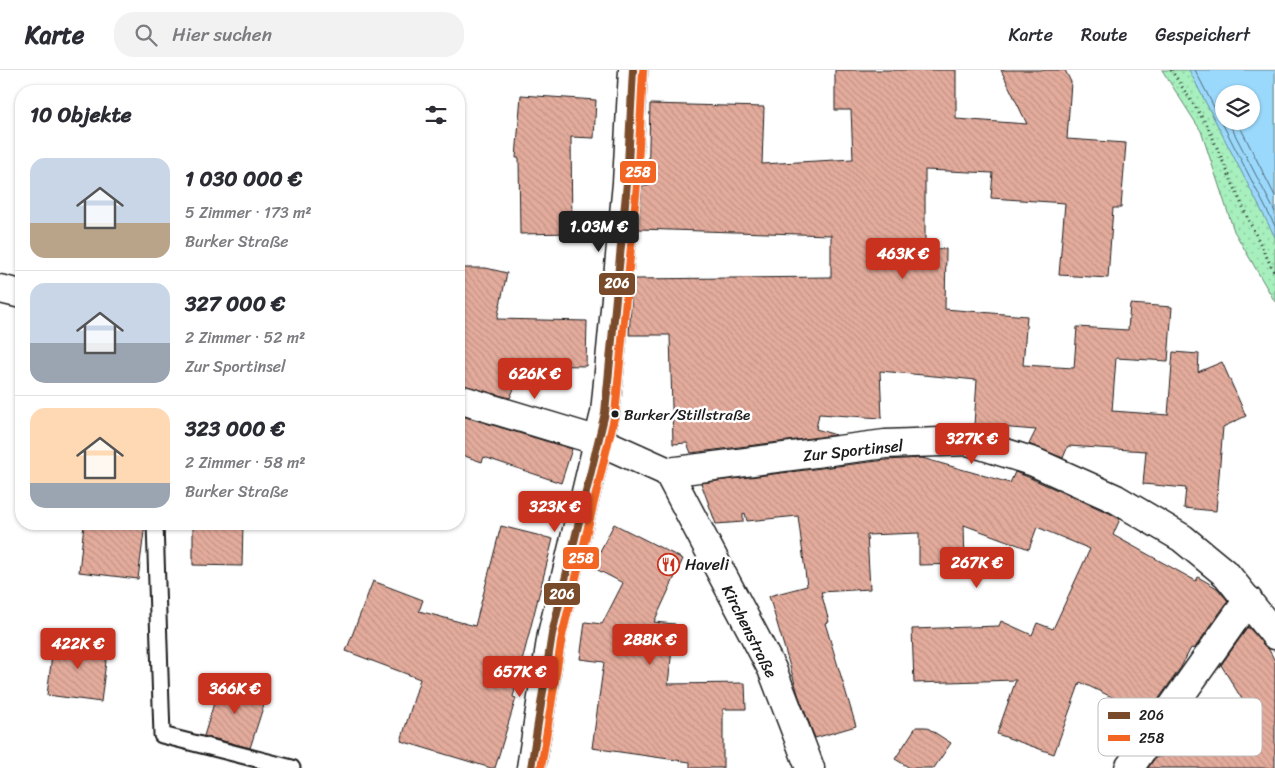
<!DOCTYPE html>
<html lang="de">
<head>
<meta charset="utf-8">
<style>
	:root { --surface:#fff; --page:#f2f2f3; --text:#2b2b33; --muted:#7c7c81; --line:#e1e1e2; --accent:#c8321e }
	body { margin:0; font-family:Sriracha,sans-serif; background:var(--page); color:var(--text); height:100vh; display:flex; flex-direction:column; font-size:19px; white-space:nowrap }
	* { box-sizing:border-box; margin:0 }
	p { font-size:16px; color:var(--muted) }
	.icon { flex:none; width:28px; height:28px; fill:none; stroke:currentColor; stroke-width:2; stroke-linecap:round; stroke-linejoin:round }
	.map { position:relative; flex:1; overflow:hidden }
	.drawer { position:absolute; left:15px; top:15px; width:450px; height:445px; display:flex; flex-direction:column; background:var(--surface); border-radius:20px; box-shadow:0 1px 4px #0004 }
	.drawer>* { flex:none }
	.fabs { position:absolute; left:1215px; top:15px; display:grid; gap:10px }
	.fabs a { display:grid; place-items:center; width:45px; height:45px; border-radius:50%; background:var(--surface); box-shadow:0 1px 4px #0004; font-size:25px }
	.price { position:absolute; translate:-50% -42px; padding:0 11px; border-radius:5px; background:var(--accent); color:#fff; font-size:16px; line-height:32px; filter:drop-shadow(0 1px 2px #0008) }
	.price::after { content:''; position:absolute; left:50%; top:30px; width:15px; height:11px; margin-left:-8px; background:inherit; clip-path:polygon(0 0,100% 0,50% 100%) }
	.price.on { background:#222; color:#fff }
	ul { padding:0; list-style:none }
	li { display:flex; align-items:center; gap:15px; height:125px; padding:0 15px }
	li+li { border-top:1px solid var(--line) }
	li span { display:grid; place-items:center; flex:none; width:140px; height:100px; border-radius:15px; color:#555 }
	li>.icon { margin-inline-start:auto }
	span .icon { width:60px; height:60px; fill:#fffc; stroke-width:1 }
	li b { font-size:21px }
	h2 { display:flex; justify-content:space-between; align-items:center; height:60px; padding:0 15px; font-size:21px }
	header { display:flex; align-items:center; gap:30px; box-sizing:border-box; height:70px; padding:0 25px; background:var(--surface); border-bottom:1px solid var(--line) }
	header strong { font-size:24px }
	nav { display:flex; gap:28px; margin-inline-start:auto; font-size:18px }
	.search { width:350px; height:45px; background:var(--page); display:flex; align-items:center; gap:12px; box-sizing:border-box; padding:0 18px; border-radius:20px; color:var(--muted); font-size:19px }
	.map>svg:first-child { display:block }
	.park { fill:url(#park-dots); stroke:#62866d; fill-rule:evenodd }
	.water { fill:#9bd9fc; stroke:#688da2; fill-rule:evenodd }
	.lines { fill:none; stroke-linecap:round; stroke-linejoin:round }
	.shore { stroke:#4f6876; stroke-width:1 }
	.building { fill:url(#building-back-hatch); stroke:#1c1c1c }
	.lane-casing { stroke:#1c1c1c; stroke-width:19 }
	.street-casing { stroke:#1c1c1c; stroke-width:31 }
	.secondary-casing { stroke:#1c1c1c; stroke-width:31 }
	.path { stroke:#1c1c1c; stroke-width:3; stroke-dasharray:1 4; stroke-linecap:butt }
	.lane { stroke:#fff; stroke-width:15 }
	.street { stroke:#fff; stroke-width:28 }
	.secondary { stroke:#fff; stroke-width:28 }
	.bus-1-casing { stroke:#fff; stroke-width:11 }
	.bus-2-casing { stroke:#fff; stroke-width:11 }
	.bus-1 { stroke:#7a4b2a; stroke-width:8 }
	.bus-2 { stroke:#f26522; stroke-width:8 }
	.bus-dot { fill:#1c1c1c; stroke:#fff; stroke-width:2 }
	.labels { text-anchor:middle; stroke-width:5; stroke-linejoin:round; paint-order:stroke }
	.bus-label { font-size:15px; fill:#1c1c1c; stroke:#fff; text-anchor:start }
	.street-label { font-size:16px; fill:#1c1c1c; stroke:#fff }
	.poi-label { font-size:16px; fill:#1c1c1c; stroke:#fff; text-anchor:start }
	.key { fill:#fff; stroke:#bbb; stroke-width:1 }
	.key-label { font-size:14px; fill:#1c1c1c }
	.line-badge { stroke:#fff; stroke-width:2 }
	.badge-label { font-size:14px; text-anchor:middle; font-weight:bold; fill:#fff }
</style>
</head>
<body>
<header>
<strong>Karte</strong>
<div class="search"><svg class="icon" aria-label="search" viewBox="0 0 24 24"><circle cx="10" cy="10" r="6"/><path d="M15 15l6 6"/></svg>Hier suchen</div>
<nav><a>Karte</a><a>Route</a><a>Gespeichert</a></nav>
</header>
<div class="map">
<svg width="1275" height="698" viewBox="0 0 1275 698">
	<defs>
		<pattern id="park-dots" width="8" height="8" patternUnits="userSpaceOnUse" patternTransform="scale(1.25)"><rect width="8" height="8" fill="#a7f0be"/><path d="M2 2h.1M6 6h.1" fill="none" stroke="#8fcda3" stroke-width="1.8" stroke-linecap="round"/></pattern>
		<pattern id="building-back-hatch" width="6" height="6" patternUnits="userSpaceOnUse" patternTransform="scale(1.25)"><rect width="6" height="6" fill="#e3ab9c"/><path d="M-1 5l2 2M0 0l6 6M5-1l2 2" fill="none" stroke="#c29386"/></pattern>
	</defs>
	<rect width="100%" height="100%" fill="#fff"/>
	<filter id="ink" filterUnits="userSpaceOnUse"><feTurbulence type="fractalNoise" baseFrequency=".02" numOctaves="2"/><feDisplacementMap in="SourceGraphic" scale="10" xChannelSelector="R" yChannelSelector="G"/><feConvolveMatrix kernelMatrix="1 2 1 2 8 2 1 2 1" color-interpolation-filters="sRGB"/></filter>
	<g filter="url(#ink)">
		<path class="park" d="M 1162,0 L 1275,0 L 1275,232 L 1234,161 L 1201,61 ZM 1224,24 L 1251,24 L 1251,51 L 1224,51 Z"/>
		<path class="water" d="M 1189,0 L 1275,0 L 1275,167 ZM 1224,24 L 1251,24 L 1251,51 L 1224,51 Z"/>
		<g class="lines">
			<g class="shore">
				<polyline points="1195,0 1275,156"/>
				<polyline points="1228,51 1275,142"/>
				<polyline points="1237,51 1275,126"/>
			</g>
		</g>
		<g class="building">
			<polygon points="835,0 956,0 956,49 1027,54 1001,0 1065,0 1071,12 1067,69 1126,73 1121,138 1113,138 1108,208 1059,205 1065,133 991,128 993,103 925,100 925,178 946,179 945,239 1027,246 1023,295 1074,298 1077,257 1128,260 1130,234 1172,237 1168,291 1116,288 1112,341 1168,345 1173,282 1199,284 1198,302 1222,292 1246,346 1223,357 1216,441 1184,438 1186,418 1143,414 1146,381 1068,376 1063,388 1029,374 1036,360 974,355 977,310 880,301 882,348 819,344 816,359 836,365 691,383 687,373 673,374 670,265 629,265 633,209 831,207 831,165 638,159 642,116 648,116 650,34 764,37 762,94 853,89 851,40 835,40"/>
			<polygon points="521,25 596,30 594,68 571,67 572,163 520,164 519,88 516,88"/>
			<polygon points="459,198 486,198 507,203 497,249 587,251 586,296 524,295 510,328 459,314"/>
			<polygon points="459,345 572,379 561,413 484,387 482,392 459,384"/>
			<polygon points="922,388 1010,413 1015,402 1028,407 1109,443 1120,449 1113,465 1196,511 1198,507 1217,518 1228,531 1194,579 1191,578 1181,597 1148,644 1080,612 1054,684 997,664 1016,610 914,613 912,559 999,556 1001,551 1032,565 1037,553 1053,559 1090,479 1037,457 1029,479 964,455 965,494 919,495 919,463 867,465 870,519 821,522 829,552 825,553 856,656 815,668 799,627 769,526 807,516 798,446 747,451 745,443 743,444 743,452 716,454 701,413 886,390"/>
			<polygon points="84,454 145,454 138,509 79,502"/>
			<polygon points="193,454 243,454 242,496 193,495"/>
			<polygon points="614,454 683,489 654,552 675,554 668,614 745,613 746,639 723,639 723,698 690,698 690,692 592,678 604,592 580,589 585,552 602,554 623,513 592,497"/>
			<polygon points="501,456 553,469 513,627 516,628 495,698 491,698 401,671 420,609 346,581 373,511 423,530 419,541 475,556"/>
			<polygon points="1248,557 1268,578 1275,591 1275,698 1148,698 1155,688 1259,657 1221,595"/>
			<polygon points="54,569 108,575 101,632 47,625"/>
			<polygon points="221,610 267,625 250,678 204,666"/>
			<polygon points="916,657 926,657 951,673 934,698 910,698 895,689"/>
		</g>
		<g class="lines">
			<defs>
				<polyline id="lane" points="155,454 162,665 292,698"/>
				<g id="street">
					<polyline points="0,219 21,224"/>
					<polyline points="459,329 599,371 668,402 885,374 968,371 1034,392 1116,429 1182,468 1227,505 1275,565"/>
					<polyline points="668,402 772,599 810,698"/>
					<polyline points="1129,698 1248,530"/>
				</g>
				<polyline id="secondary" points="531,698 552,564 605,343 627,113 633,0"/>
			</defs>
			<use href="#lane" class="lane-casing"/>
			<use href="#street" class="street-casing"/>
			<use href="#secondary" class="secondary-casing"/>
			<polyline class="path" points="1171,0 1207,55 1249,151 1275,204"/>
			<use href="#lane" class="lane"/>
			<use href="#street" class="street"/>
			<use href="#secondary" class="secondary"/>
			<defs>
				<polyline id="bus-1" points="531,698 552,564 605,343 627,113 633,0"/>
				<polyline id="bus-2" points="541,698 562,566 615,344 637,114 643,1"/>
			</defs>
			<use href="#bus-1" class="bus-1-casing"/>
			<use href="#bus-2" class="bus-2-casing"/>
			<use href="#bus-1" class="bus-1"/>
			<use href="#bus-2" class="bus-2"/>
		</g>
	</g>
	<defs>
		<symbol id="restaurant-ring" viewBox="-11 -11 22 22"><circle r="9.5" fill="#fff" stroke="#c8321e" stroke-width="1.5"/><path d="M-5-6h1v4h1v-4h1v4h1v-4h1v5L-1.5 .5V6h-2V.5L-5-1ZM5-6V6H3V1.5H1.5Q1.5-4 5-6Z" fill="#c8321e"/></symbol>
	</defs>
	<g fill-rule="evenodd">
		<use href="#restaurant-ring" x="656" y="482" width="25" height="25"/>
	</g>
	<circle class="bus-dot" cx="615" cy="344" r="4.5"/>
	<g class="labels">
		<g class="bus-label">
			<text x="624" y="350">Burker/Stillstraße</text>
		</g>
		<g class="street-label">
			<text transform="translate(853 380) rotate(-6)" y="6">Zur Sportinsel</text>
			<text transform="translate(750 561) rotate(63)" y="6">Kirchenstraße</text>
		</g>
		<g class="poi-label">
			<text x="685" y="500">Haveli</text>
		</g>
	</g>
	<rect x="1098" y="628" width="164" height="58" rx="8" class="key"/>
	<rect x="1108" y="642" width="22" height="7" fill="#7a4b2a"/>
	<rect x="1108" y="665" width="22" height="6" fill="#f26522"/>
	<g class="key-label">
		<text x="1139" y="650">206</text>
		<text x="1139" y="673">258</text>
	</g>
	<g class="line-badge">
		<rect x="619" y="90" width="38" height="24" rx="5" fill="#f26522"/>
		<rect x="598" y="202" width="38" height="24" rx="5" fill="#7a4b2a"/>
		<rect x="562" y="476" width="38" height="24" rx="5" fill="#f26522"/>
		<rect x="543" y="512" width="38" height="24" rx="5" fill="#7a4b2a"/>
	</g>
	<g class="badge-label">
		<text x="638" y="107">258</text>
		<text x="617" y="218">206</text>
		<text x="581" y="493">258</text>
		<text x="562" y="529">206</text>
	</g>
</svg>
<div class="fabs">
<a><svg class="icon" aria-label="layers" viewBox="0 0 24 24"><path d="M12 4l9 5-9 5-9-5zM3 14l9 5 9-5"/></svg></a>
</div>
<b class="price on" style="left:599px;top:183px">1.03M €</b>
<b class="price" style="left:903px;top:210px">463K €</b>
<b class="price" style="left:535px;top:330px">626K €</b>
<b class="price" style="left:972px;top:395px">327K €</b>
<b class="price" style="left:555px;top:463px">323K €</b>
<b class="price" style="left:977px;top:519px">267K €</b>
<b class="price" style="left:650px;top:596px">288K €</b>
<b class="price" style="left:78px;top:600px">422K €</b>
<b class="price" style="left:520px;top:628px">657K €</b>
<b class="price" style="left:235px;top:645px">366K €</b>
<section class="drawer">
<h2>10 Objekte<svg class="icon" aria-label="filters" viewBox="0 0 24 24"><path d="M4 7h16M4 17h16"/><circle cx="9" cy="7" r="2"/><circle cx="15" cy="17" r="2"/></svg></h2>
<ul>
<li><span style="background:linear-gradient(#c9d6e8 65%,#b9a48a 0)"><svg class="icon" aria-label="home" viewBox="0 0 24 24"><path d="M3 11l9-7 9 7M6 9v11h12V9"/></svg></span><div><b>1 030 000 €</b><p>5 Zimmer · 173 m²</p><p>Burker Straße</p></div></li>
<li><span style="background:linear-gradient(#c9d6e8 60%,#9aa5b1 0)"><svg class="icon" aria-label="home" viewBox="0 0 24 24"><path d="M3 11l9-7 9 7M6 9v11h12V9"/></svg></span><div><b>327 000 €</b><p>2 Zimmer · 52 m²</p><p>Zur Sportinsel</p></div></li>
<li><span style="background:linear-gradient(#ffd9b3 75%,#9aa5b1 0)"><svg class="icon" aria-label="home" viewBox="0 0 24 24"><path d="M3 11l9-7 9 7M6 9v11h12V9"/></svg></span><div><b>323 000 €</b><p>2 Zimmer · 58 m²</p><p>Burker Straße</p></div></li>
</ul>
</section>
</div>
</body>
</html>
